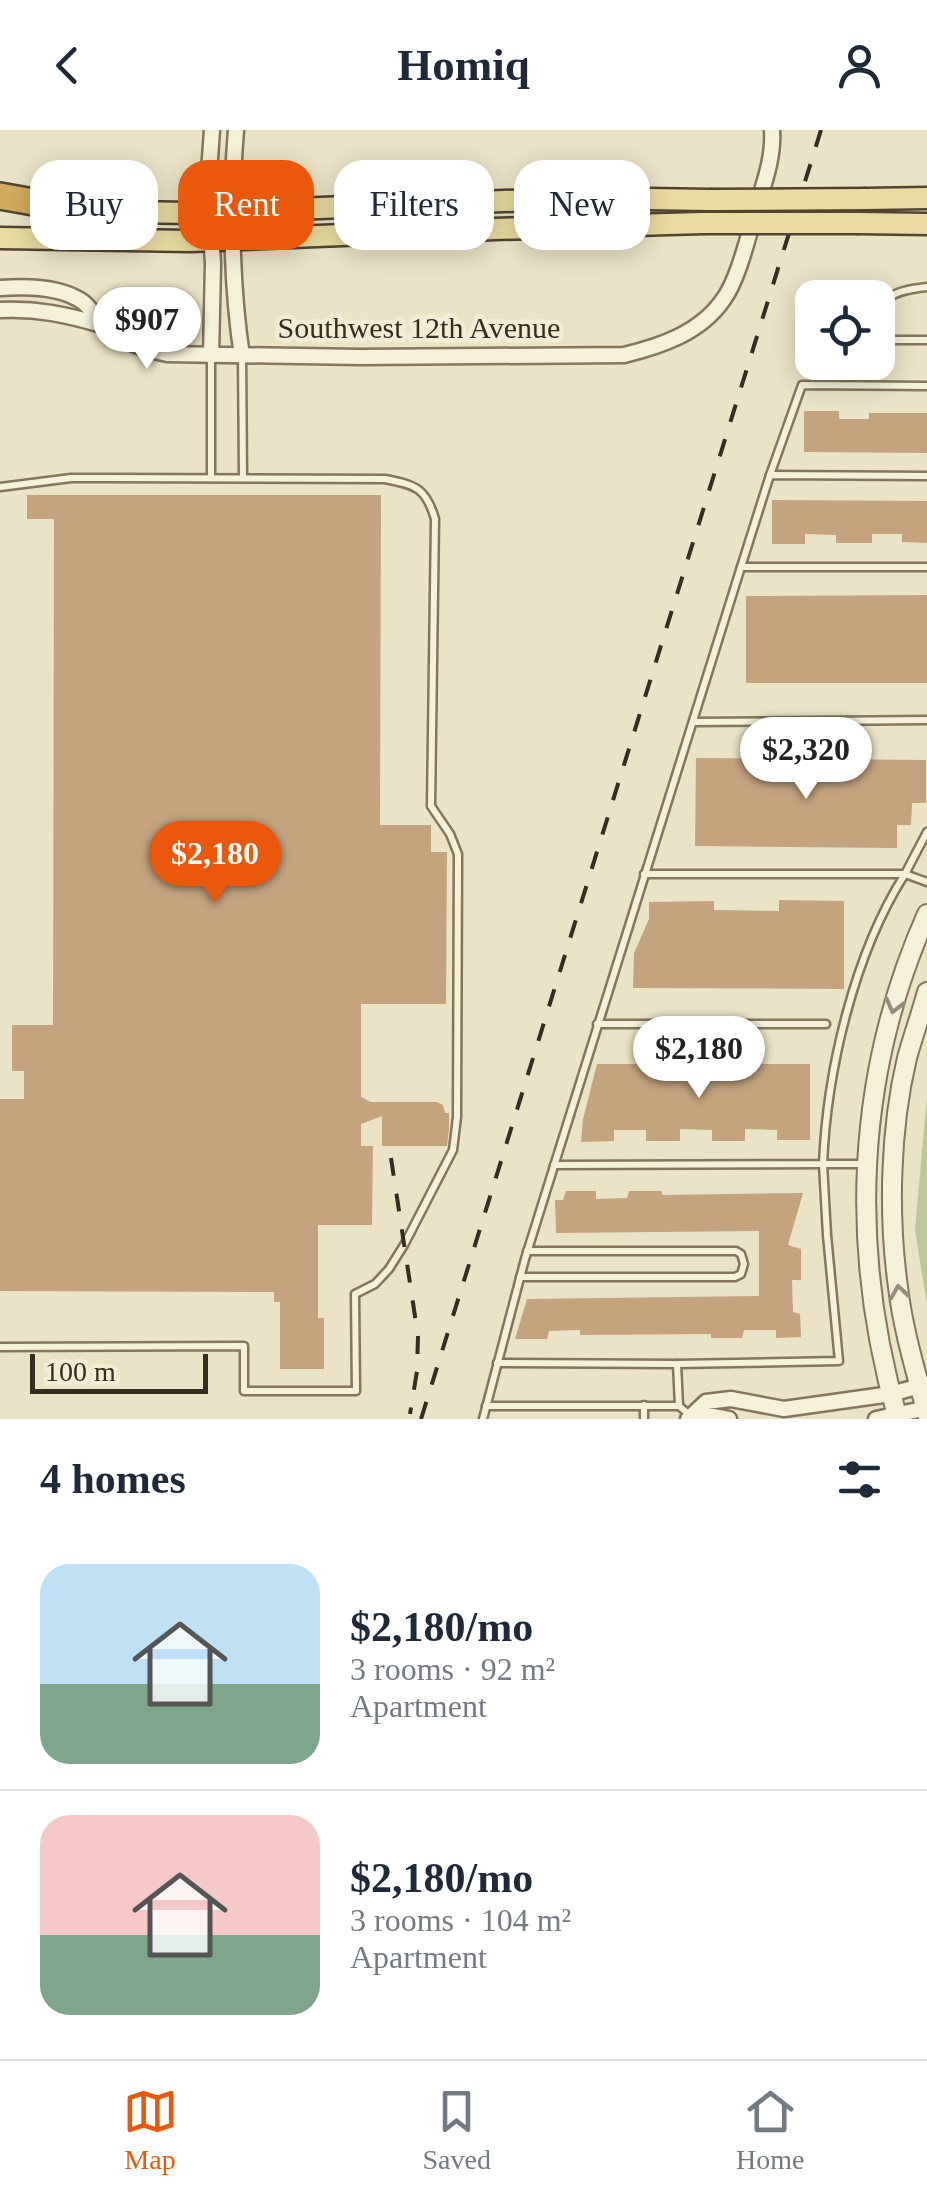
<!DOCTYPE html>
<html lang="en">
<head>
<meta charset="utf-8">
<style>
	:root { --surface:#fff; --page:#f2f2f3; --text:#1f2937; --muted:#747a83; --line:#e0e1e3; --accent:#ea580c }
	body { margin:0; font-family:Georgia,serif; background:var(--page); color:var(--text); height:100vh; display:flex; flex-direction:column; font-size:38px; white-space:nowrap }
	* { box-sizing:border-box; margin:0 }
	p { font-size:32px; color:var(--muted) }
	.icon { flex:none; width:55px; height:55px; fill:none; stroke:currentColor; stroke-width:2; stroke-linecap:round; stroke-linejoin:round }
	.map { position:relative; height:1289px; overflow:hidden }
	.panel { display:flex; flex-direction:column; background:var(--surface); flex:1 }
	.panel>* { flex:none }
	.top-card { position:absolute; left:30px; top:30px; width:868px; height:90px; display:flex; gap:20px }
	.controls { position:absolute; left:795px; top:150px; display:grid; gap:20px }
	.controls a { display:grid; place-items:center; width:100px; height:100px; border-radius:20px; background:var(--surface); box-shadow:0 5px 25px #0003; font-size:50px }
	.scale { position:absolute; left:30px; bottom:25px; width:178px; box-sizing:border-box; padding-left:10px; border:5px solid #352d20; border-top:0; font-size:28px; line-height:35px; white-space:nowrap; color:#352d20; -webkit-text-stroke:8px #f2edd5; paint-order:stroke }
	.price { position:absolute; translate:-50% -85px; padding:0 22px; border-radius:35px; background:#fff; color:#222; font-size:32px; line-height:65px; filter:drop-shadow(0 2px 5px #0008) }
	.price::after { content:''; position:absolute; left:50%; top:60px; width:30px; height:22px; margin-left:-15px; background:inherit; clip-path:polygon(0 0,100% 0,50% 100%) }
	.price.active { background:var(--accent); color:#fff }
	ul { padding:0; list-style:none }
	li { display:flex; align-items:center; gap:30px; height:250px; padding:0 40px }
	li+li { border-top:2px solid var(--line) }
	li span { display:grid; place-items:center; flex:none; width:280px; height:200px; border-radius:30px; color:#555 }
	li>.icon { margin-inline-start:auto }
	span .icon { width:120px; height:120px; fill:#fffc; stroke-width:1 }
	li b { font-size:42px }
	h2 { display:flex; justify-content:space-between; align-items:center; height:120px; padding:0 40px; font-size:42px }
	.tag { padding:0 35px; border-radius:30px; background:var(--surface); box-shadow:0 5px 25px #0003; font-size:35px; line-height:90px }
	.tag.active { background:var(--accent); color:#fff }
	header { display:flex; justify-content:space-between; align-items:center; height:130px; padding:0 40px; background:var(--surface); font-size:45px; font-weight:800 }
	.dock { display:flex; justify-content:space-around; align-items:center; height:140px; border-top:2px solid var(--line); background:var(--surface); font-size:28px; color:var(--muted) }
	.dock a { display:grid; justify-items:center; gap:5px }
	.dock .active { color:var(--accent) }
	.map>svg:first-child { display:block }
	.green { fill:#bdc79b }
	.building { fill:#c4a47f }
	.lines { fill:none; stroke-linecap:round; stroke-linejoin:round }
	.service-casing { stroke:#83765d; stroke-width:11 }
	.minor-casing { stroke:#83765d; stroke-width:19 }
	.tertiary-casing { stroke:#83765d; stroke-width:22 }
	.primary-casing { stroke:#524431; stroke-width:25 }
	.motorway-casing { stroke:#524431; stroke-width:30 }
	.service { stroke:#f5f0d8; stroke-width:6 }
	.minor { stroke:#f5f0d8; stroke-width:14 }
	.tertiary { stroke:#f5f0d8; stroke-width:18 }
	.primary { stroke:#e9dba1; stroke-width:20 }
	.motorway { stroke:#d1ac5f; stroke-width:25 }
	.rail { stroke:#352d20; stroke-width:4; stroke-dasharray:18 18; stroke-linecap:butt }
	.primary-bridge-casing { stroke:#524431; stroke-width:25; stroke-linecap:butt }
	.primary-bridge { stroke:#e9dba1; stroke-width:20 }
	.oneway { stroke:#958e7c }
	.labels { text-anchor:middle; stroke-width:9; stroke-linejoin:round; paint-order:stroke }
	.street-label { font-size:30px; fill:#352d20; stroke:#f2edd5 }
</style>
</head>
<body>
<header><svg class="icon" aria-label="back" viewBox="0 0 24 24"><path d="M15 5l-7 7 7 7"/></svg>Homiq<svg class="icon" aria-label="person" viewBox="0 0 24 24"><circle cx="12" cy="8" r="4"/><path d="M4 21q1-7 8-7t8 7"/></svg></header>
<div class="map">
<svg width="927" height="1289" viewBox="0 0 927 1289">
	<rect width="100%" height="100%" fill="#eae3c6"/>
	<polygon class="green" points="927,966 927,1175 915,1100"/>
	<g class="building">
		<polygon points="804,281 839,281 839,289 869,289 869,283 927,283 927,323 804,322"/>
		<polygon points="27,365 381,365 380,695 431,695 431,722 447,722 446,874 361,874 361,967 371,972 437,972 443,975 445,983 449,983 449,999 447,1016 382,1016 382,986 361,994 361,1016 373,1016 372,1095 318,1095 318,1188 324,1188 324,1239 280,1239 280,1172 274,1172 274,1162 0,1161 0,969 24,969 24,941 12,941 12,895 53,895 54,389 27,389"/>
		<polygon points="772,370 927,371 927,413 902,412 902,404 872,404 872,413 836,413 836,405 805,404 805,414 772,414"/>
		<polygon points="927,465 927,553 746,553 746,466"/>
		<polygon points="696,628 926,630 926,673 912,673 911,695 897,695 897,718 695,716"/>
		<polygon points="779,770 844,771 844,859 633,858 634,823 649,789 649,772 714,771 714,780 779,781"/>
		<polygon points="597,934 810,934 810,1010 777,1010 777,1000 745,999 745,1011 712,1011 712,1000 680,999 680,1011 646,1011 646,1000 614,1000 614,1011 581,1012 583,989"/>
		<polygon points="566,1061 596,1061 596,1069 627,1068 629,1061 662,1061 662,1065 803,1063 788,1115 801,1119 801,1150 792,1150 793,1182 800,1184 801,1207 776,1208 776,1200 744,1200 742,1208 711,1208 711,1204 580,1205 580,1200 549,1201 547,1209 515,1209 527,1169 759,1166 759,1101 556,1103 555,1070 563,1070"/>
	</g>
	<g class="lines">
		<defs>
			<g id="service">
				<path d="M 927,157 C 893,161 875,166 883,205 L 890,210 L 927,210"/>
				<polyline points="242,226 243,348"/>
				<polyline points="211,227 211,348"/>
				<polyline points="770,345 802,255 927,256"/>
				<polyline points="927,346 770,345 741,437 927,437"/>
				<path d="M 0,357 L 71,348 L 105,348 L 385,349 C 416,355 426,358 435,389 L 431,676 L 450,704 L 458,724 L 457,987 L 453,1020 L 404,1115 L 389,1139 L 375,1154 L 355,1164 L 356,1261 L 244,1261 L 244,1216 L 0,1217"/>
				<polyline points="693,592 927,590"/>
				<polyline points="644,744 905,744 927,702"/>
				<polyline points="597,894 826,894"/>
				<path d="M 554,1035 L 823,1034 C 827,940 854,824 905,744 L 927,752"/>
				<polyline points="520,1147 735,1147 741,1144 744,1134 741,1124 736,1121 527,1121"/>
				<polyline points="497,1233 677,1234 839,1231 827,1105 823,1034 863,1034"/>
				<polyline points="677,1234 679,1276"/>
				<polyline points="486,1276 679,1276 691,1286"/>
				<polyline points="483,1289 525,1129 741,437"/>
				<polyline points="644,1289 644,1275"/>
			</g>
			<g id="minor">
				<path d="M 236,0 C 230,72 231,154 242,226"/>
				<path d="M 0,158 C 26,156 61,156 83,172 C 91,178 96,189 104,196 C 122,212 144,219 167,224 L 361,227 L 624,225 C 661,216 700,203 723,170 C 738,150 748,107 755,83 C 763,56 774,29 772,0"/>
				<path d="M 0,180 C 37,178 67,185 102,195"/>
				<polyline points="211,226 213,133 208,56 212,0"/>
				<polyline points="691,1286 713,1286 729,1289"/>
				<polyline points="688,1289 706,1272 731,1269 784,1279 891,1264 927,1254"/>
				<polyline points="876,1289 927,1278"/>
			</g>
			<g id="tertiary">
				<path d="M 927,862 C 921,884 913,906 907,928 C 890,999 888,1085 898,1157 C 903,1200 916,1242 927,1284"/>
				<path d="M 898,1289 C 849,1119 855,946 927,784"/>
			</g>
			<g id="primary">
				<polyline points="866,69 927,68"/>
				<polyline points="73,81 189,83 585,68 710,70"/>
				<polyline points="859,93 927,94"/>
				<polyline points="0,108 190,111 495,99 703,93"/>
			</g>
			<polyline id="motorway" points="0,66 84,81"/>
		</defs>
		<use href="#service" class="service-casing"/>
		<use href="#minor" class="minor-casing"/>
		<use href="#tertiary" class="tertiary-casing"/>
		<use href="#primary" class="primary-casing"/>
		<use href="#motorway" class="motorway-casing"/>
		<use href="#service" class="service"/>
		<use href="#minor" class="minor"/>
		<use href="#tertiary" class="tertiary"/>
		<use href="#primary" class="primary"/>
		<use href="#motorway" class="motorway"/>
		<g class="rail">
			<polyline points="391,1028 418,1206 417,1241 410,1284"/>
			<polyline points="421,1289 821,0"/>
		</g>
		<defs>
			<g id="primary-bridge">
				<polyline points="710,70 866,69"/>
				<polyline points="703,93 859,93"/>
			</g>
		</defs>
		<use href="#primary-bridge" class="primary-bridge-casing"/>
		<use href="#primary-bridge" class="primary-bridge"/>
	</g>
	<defs><path id="oneway-chevron" d="M-2-3.5L2.5 0L-2 3.5" fill="none" stroke-width="1.6" stroke-linecap="round" stroke-linejoin="round" transform="scale(2.5)"/></defs>
	<g class="oneway">
		<use href="#oneway-chevron" transform="translate(894 876) rotate(105)"/>
		<use href="#oneway-chevron" transform="translate(899 1162) rotate(-98)"/>
	</g>
	<g class="labels">
		<g class="street-label">
			<text x="419" y="208">Southwest 12th Avenue</text>
		</g>
	</g>
</svg>
<div class="controls">
<a><svg class="icon" aria-label="locate" viewBox="0 0 24 24"><circle cx="12" cy="12" r="6"/><path d="M12 2v4M12 18v4M2 12h4M18 12h4"/></svg></a>
</div>
<div class="scale">100 m</div>
<b class="price" style="left:147px;top:242px">$907</b>
<b class="price" style="left:806px;top:672px">$2,320</b>
<b class="price active" style="left:215px;top:776px">$2,180</b>
<b class="price" style="left:699px;top:971px">$2,180</b>
<div class="top-card">
<a class="tag">Buy</a>
<a class="tag active">Rent</a>
<a class="tag">Filters</a>
<a class="tag">New</a>
</div>
</div>
<section class="panel">
<h2>4 homes<svg class="icon" aria-label="filters" viewBox="0 0 24 24"><path d="M4 7h16M4 17h16"/><circle cx="9" cy="7" r="2"/><circle cx="15" cy="17" r="2"/></svg></h2>
<ul>
<li><span style="background:linear-gradient(#bfe0f5 60%,#7fa58c 0)"><svg class="icon" aria-label="home" viewBox="0 0 24 24"><path d="M3 11l9-7 9 7M6 9v11h12V9"/></svg></span><div><b>$2,180/mo</b><p>3 rooms · 92 m²</p><p>Apartment</p></div></li>
<li><span style="background:linear-gradient(#f6c9c9 60%,#7fa58c 0)"><svg class="icon" aria-label="home" viewBox="0 0 24 24"><path d="M3 11l9-7 9 7M6 9v11h12V9"/></svg></span><div><b>$2,180/mo</b><p>3 rooms · 104 m²</p><p>Apartment</p></div></li>
</ul>
</section>
<nav class="dock">
<a class="active"><svg class="icon" aria-label="map" viewBox="0 0 24 24"><path d="M3 6l6-2 6 2 6-2v14l-6 2-6-2-6 2zM9 4v14M15 6v14"/></svg>Map</a>
<a><svg class="icon" aria-label="saved" viewBox="0 0 24 24"><path d="M7 4h10v16l-5-4-5 4z"/></svg>Saved</a>
<a><svg class="icon" aria-label="home" viewBox="0 0 24 24"><path d="M3 11l9-7 9 7M6 9v11h12V9"/></svg>Home</a>
</nav>
</body>
</html>
